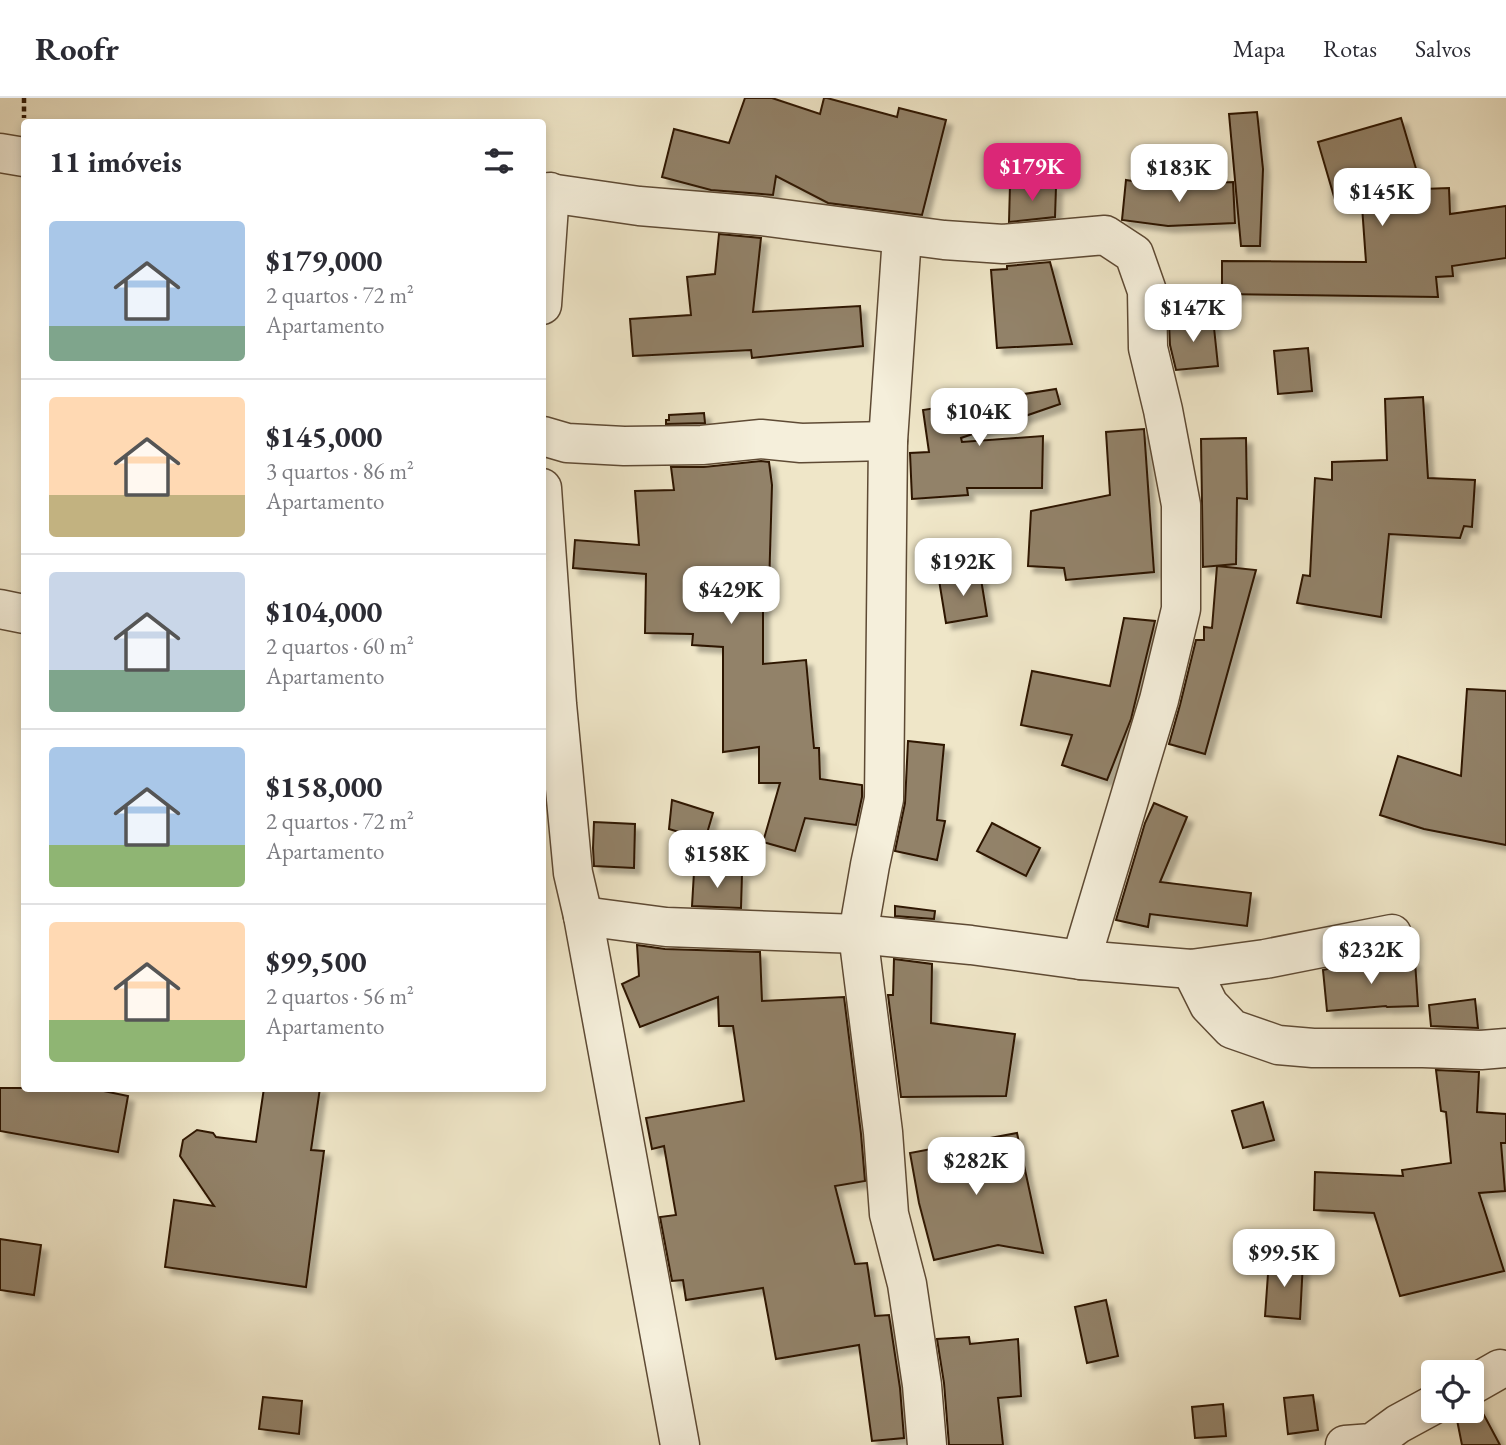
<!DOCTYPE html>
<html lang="pt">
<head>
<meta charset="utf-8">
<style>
	:root { --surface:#fff; --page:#f2f2f3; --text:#2b2b33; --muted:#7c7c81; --line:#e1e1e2; --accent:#db2777 }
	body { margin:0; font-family:"EB Garamond",serif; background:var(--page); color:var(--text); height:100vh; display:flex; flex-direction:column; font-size:26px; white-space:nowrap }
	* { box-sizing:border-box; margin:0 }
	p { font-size:23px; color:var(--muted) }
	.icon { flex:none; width:38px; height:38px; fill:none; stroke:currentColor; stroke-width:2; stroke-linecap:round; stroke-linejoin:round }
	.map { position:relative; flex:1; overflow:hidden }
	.sheet { position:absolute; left:21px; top:21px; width:525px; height:973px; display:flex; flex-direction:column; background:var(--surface); border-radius:7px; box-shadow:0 4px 10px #0003 }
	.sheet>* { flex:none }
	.buttons { position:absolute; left:1421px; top:1262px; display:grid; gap:14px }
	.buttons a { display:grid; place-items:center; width:63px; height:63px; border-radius:7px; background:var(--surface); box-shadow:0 4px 10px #0003; font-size:35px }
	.price { position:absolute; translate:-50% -60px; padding:0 16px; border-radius:14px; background:#fff; color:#222; font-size:23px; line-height:46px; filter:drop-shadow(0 2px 4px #0008) }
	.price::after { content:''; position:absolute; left:50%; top:42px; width:21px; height:16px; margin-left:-10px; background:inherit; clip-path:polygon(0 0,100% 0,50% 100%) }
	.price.active { background:var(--accent); color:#fff }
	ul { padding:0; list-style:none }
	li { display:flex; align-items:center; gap:21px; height:175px; padding:0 28px }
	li+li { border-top:2px solid var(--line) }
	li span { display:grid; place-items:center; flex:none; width:196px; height:140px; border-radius:7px; color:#555 }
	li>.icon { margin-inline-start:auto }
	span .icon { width:84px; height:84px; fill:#fffc; stroke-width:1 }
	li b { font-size:30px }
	h2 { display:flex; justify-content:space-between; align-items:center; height:84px; padding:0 28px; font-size:30px }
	header { display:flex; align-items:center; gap:42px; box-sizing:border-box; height:98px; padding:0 35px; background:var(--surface); border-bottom:2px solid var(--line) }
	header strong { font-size:33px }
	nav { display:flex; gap:38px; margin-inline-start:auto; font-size:24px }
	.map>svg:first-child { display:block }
	.building { fill:#928269; stroke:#2e1603; stroke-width:2; filter:url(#shadow) }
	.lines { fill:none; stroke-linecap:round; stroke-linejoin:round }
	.street-casing { stroke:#5e4a34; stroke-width:41 }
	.path { stroke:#2e1603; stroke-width:4.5; stroke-dasharray:5 3.5; stroke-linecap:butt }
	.street { stroke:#f5efdb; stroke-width:38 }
</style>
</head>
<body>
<header>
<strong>Roofr</strong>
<nav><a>Mapa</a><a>Rotas</a><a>Salvos</a></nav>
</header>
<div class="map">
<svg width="1506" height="1347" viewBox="0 0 1506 1347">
	<defs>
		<filter id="shadow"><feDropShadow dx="6" dy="6" stdDeviation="2" flood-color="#0004"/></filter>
	</defs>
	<rect width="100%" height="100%" fill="#efe6c8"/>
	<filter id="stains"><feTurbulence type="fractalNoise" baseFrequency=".00286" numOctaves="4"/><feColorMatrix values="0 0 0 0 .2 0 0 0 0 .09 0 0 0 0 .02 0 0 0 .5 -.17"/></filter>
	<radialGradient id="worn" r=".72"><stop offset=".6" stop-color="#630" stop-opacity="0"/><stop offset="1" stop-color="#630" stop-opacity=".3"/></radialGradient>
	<g class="building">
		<polygon points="745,0 772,0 820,16 824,0 827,0 897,19 899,10 946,22 922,117 828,105 776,78 773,97 711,92 662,79 674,31 729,45"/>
		<polygon points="1257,14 1263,71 1260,148 1241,148 1229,16"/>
		<polygon points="1401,20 1422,91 1449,90 1450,116 1506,108 1506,160 1452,168 1453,178 1436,179 1438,199 1222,196 1222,163 1366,164 1361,94 1335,102 1318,44"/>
		<polygon points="1126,82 1158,87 1233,84 1235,125 1168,128 1122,122"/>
		<polygon points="1010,87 1056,89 1055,119 1009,124"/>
		<polygon points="719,136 761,140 753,214 860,208 863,248 752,260 751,252 633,258 630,221 691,217 687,179 715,176"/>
		<polygon points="1050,164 1072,246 997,250 991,172 1007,171 1007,168"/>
		<polygon points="1213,220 1218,268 1176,272 1170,247 1169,225"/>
		<polygon points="1308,250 1312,293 1278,296 1274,253"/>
		<polygon points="1056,291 1060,306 961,340 962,344 1043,338 1042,390 967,390 968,397 912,401 910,355 929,354 923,312"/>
		<polygon points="1423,299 1428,380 1475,382 1472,429 1464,428 1460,440 1389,436 1381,519 1297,505 1303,477 1310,478 1315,380 1332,382 1332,364 1387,362 1385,301"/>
		<polygon points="704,315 705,325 666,326 666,322 669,322 669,317"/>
		<polygon points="1144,331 1154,474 1066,482 1064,470 1028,468 1031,413 1110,397 1106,334"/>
		<polygon points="1246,340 1247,401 1237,400 1236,466 1203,469 1201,341"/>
		<polygon points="761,363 769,364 772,387 769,490 763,490 763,566 806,562 814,650 819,650 820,681 862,687 862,699 856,727 805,720 795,753 763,744 780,685 759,685 759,649 723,654 723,549 692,547 693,536 645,535 646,476 573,470 575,442 639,447 635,393 674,392 671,369 704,369"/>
		<polygon points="1217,468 1256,472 1205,656 1169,646 1180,607 1196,542 1204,542 1204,529 1212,530"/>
		<polygon points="980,475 987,518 946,525 939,482"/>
		<polygon points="1124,520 1155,523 1131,621 1107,682 1062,667 1072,637 1021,627 1032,573 1110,588"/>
		<polygon points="1467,591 1506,593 1506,747 1424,731 1380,717 1398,658 1461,678"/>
		<polygon points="908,643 944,647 937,722 945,723 937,762 895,753 905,705"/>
		<polygon points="672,702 713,715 705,742 669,731"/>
		<polygon points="1154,705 1187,719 1160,784 1251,795 1247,828 1150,816 1148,829 1116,822 1145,725"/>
		<polygon points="594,724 635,726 634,770 594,768 593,750"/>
		<polygon points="992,725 1040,750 1026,778 977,753"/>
		<polygon points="694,774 742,776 741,810 692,808"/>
		<polygon points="895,808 935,813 934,821 895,818"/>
		<polygon points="637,847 665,851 760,854 762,903 844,899 861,1036 865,1083 835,1088 855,1166 867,1165 875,1218 889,1217 900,1290 904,1340 872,1343 859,1247 776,1261 763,1190 686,1202 683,1182 672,1183 660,1119 676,1117 664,1048 652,1051 646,1020 744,1003 733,928 719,928 718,899 640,929 622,886 639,878"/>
		<polygon points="894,861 932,866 931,925 1015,936 1006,998 901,999 888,897 893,897"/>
		<polygon points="1415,863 1418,908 1387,909 1386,908 1327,913 1323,872 1336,869"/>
		<polygon points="1475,901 1478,930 1431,928 1429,907"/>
		<polygon points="1436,972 1479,974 1477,1014 1506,1016 1506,1045 1501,1045 1505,1093 1479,1095 1504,1173 1400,1198 1374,1115 1314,1112 1315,1074 1403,1078 1402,1072 1451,1065 1446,1014 1441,1013"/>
		<polygon points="0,990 89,990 128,998 118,1054 0,1033"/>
		<polygon points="264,990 320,990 311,1052 324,1053 306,1189 165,1169 174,1102 214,1108 180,1058 183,1042 197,1032 213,1035 216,1039 256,1044"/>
		<polygon points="1263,1004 1274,1042 1243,1050 1232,1013"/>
		<polygon points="1017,1035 1043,1155 998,1147 934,1162 919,1105 910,1055"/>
		<polygon points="0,1141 41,1147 34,1197 0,1192"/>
		<polygon points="1269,1162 1303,1164 1300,1221 1265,1218"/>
		<polygon points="1106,1202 1118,1258 1087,1265 1075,1209"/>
		<polygon points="969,1239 970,1246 1018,1241 1021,1298 998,1300 1003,1347 949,1347 944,1285 937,1241"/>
		<polygon points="1313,1297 1318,1332 1288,1336 1284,1300"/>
		<polygon points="263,1299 302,1303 299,1336 259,1331"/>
		<polygon points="1223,1306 1226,1338 1195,1340 1192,1309"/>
		<polygon points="1478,1307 1485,1319 1500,1347 1462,1347 1455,1312 1472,1312 1472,1309"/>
	</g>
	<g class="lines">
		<defs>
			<g id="street">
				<polyline points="0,55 24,59"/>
				<polyline points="542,94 639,108 761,118 944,142 1003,146 1105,137 1134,156 1147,193 1148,250 1163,312 1181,407 1181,511 1159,602 1081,862"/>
				<polyline points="902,138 888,343 884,701 870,767 858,836 883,1034 889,1116 907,1186 922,1287 927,1347"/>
				<polyline points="542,207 550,94"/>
				<polyline points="543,338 567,345 624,348 702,347 761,341 801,345 888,343"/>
				<polyline points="542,390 557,606 573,775 583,818 680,1347"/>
				<polyline points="0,511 24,516"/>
				<polyline points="583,818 666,829 858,836 971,847 1081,862 1191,871 1265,861 1392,836"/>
				<polyline points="1191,871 1209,907 1232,931 1278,947 1313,950 1423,950 1481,952 1506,950"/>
				<polyline points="1472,1287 1500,1271"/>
				<polyline points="1345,1347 1372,1345 1398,1326 1433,1307"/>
			</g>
		</defs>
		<use href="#street" class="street-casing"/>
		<polyline class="path" points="24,0 24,20"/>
		<use href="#street" class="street"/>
	</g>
	<rect width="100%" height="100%" filter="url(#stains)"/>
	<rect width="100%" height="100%" fill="url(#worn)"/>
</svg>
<div class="buttons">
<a><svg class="icon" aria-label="locate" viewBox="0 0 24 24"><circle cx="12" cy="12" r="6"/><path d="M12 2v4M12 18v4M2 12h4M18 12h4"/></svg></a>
</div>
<b class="price active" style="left:1032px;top:105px">$179K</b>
<b class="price" style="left:1179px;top:106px">$183K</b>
<b class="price" style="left:1382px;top:130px">$145K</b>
<b class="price" style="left:1193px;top:246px">$147K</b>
<b class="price" style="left:979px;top:350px">$104K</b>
<b class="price" style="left:963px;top:500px">$192K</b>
<b class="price" style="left:731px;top:528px">$429K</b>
<b class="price" style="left:717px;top:792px">$158K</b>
<b class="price" style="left:1371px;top:888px">$232K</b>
<b class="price" style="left:976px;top:1099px">$282K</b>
<b class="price" style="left:1284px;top:1191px">$99.5K</b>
<section class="sheet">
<h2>11 imóveis<svg class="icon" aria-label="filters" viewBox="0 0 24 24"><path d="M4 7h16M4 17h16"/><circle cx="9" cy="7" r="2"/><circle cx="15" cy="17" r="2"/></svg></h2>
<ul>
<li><span style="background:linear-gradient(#a9c7e8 75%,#7fa58c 0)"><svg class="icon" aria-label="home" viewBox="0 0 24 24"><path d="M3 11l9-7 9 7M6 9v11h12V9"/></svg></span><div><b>$179,000</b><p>2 quartos · 72 m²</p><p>Apartamento</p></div></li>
<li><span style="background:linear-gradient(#ffd9b3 70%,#c2b280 0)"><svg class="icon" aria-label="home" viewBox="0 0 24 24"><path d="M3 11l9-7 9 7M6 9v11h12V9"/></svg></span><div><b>$145,000</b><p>3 quartos · 86 m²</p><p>Apartamento</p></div></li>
<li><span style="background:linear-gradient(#c9d6e8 70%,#7fa58c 0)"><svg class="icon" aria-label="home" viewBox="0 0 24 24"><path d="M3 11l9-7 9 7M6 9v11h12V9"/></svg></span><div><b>$104,000</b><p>2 quartos · 60 m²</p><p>Apartamento</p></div></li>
<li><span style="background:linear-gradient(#a9c7e8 70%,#8fb573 0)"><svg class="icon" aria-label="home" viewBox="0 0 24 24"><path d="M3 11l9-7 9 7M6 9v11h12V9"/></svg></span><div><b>$158,000</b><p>2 quartos · 72 m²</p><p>Apartamento</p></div></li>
<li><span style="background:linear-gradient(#ffd9b3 70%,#8fb573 0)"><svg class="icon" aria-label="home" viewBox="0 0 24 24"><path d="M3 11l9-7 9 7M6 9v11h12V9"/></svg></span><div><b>$99,500</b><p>2 quartos · 56 m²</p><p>Apartamento</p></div></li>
</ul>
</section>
</div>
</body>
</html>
